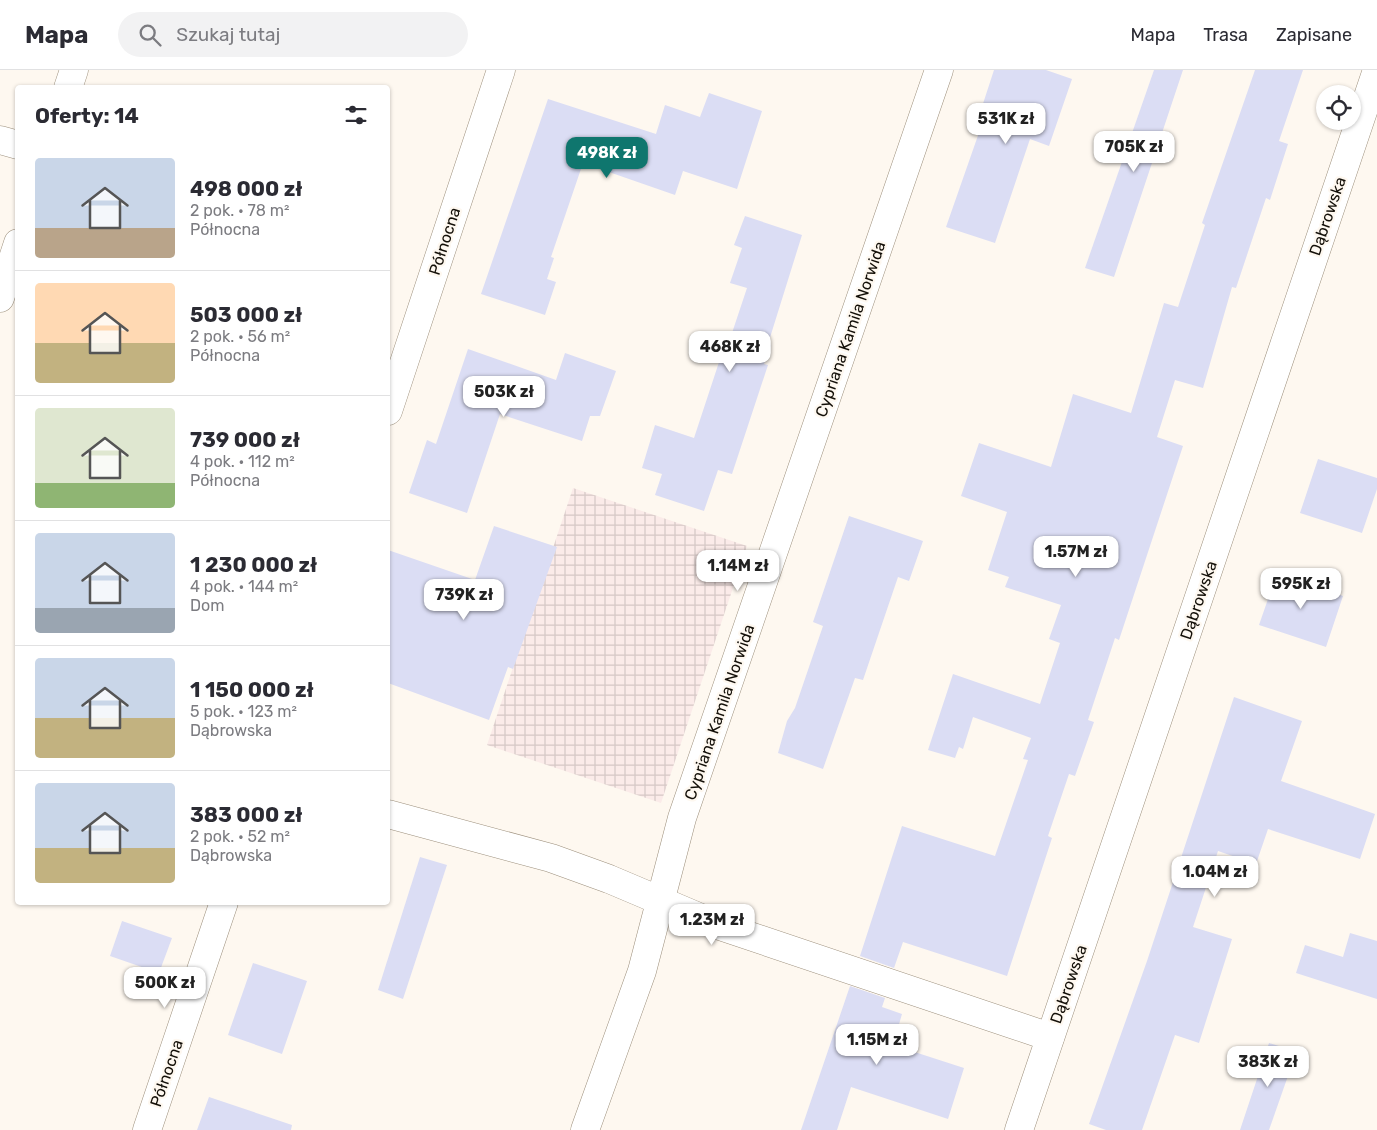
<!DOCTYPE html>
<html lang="pl">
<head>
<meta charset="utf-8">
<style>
	:root { --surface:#fff; --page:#f2f2f3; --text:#2b2b33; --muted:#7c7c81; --line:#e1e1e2; --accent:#0f766e }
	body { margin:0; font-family:Rubik,sans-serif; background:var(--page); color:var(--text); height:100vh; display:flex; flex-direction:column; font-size:19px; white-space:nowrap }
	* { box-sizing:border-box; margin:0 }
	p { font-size:16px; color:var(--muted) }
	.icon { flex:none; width:28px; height:28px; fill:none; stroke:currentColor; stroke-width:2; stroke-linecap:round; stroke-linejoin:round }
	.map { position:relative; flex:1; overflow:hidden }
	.sheet { position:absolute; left:15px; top:15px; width:375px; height:820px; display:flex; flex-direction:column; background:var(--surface); border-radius:5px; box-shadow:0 1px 4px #0004 }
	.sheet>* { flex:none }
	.buttons { position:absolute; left:1316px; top:15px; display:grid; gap:10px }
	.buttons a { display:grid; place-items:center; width:45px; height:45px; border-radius:50%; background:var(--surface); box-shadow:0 1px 4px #0004; font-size:25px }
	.price { position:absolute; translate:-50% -42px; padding:0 11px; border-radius:10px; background:#fff; color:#222; font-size:16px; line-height:32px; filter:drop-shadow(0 1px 2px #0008) }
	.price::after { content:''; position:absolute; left:50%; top:30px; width:15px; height:11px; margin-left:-8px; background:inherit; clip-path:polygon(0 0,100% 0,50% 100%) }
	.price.on { background:var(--accent); color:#fff }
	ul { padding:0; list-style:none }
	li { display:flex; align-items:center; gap:15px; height:125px; padding:0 20px }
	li+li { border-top:1px solid var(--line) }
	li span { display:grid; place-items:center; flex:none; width:140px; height:100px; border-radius:5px; color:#555 }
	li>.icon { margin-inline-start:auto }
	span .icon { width:60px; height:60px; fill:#fffc; stroke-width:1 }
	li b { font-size:21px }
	h2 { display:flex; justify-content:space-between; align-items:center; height:60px; padding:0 20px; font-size:21px }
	header { display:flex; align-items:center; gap:30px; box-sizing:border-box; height:70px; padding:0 25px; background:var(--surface); border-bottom:1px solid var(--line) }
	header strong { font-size:24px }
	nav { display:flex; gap:28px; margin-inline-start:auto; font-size:18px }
	.search { width:350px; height:45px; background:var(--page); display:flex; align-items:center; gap:12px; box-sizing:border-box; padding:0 18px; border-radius:28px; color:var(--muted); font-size:19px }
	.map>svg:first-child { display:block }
	.industrial { fill:url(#industrial-grid) }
	.building { fill:#dbddf4 }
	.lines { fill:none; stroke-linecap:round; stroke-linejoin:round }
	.street-casing { stroke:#9d907d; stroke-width:29 }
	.street { stroke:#fff; stroke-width:28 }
	.labels { text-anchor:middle; stroke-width:4.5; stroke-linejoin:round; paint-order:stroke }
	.street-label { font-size:16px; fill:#130f08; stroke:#fef8f0 }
</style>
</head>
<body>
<header>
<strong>Mapa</strong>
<div class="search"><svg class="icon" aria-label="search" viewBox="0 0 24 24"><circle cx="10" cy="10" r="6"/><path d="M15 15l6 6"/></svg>Szukaj tutaj</div>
<nav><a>Mapa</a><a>Trasa</a><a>Zapisane</a></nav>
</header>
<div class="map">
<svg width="1377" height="1060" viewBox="0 0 1377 1060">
	<defs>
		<pattern id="industrial-grid" width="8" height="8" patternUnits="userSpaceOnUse" patternTransform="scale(1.25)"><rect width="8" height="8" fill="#fbebe9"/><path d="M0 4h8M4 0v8" fill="none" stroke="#d6c8c6"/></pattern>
	</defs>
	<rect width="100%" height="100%" fill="#fef8f0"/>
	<polygon class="industrial" points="573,418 747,476 661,733 487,675"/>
	<g class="building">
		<polygon points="994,0 1046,0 1072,9 1049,76 1030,69 995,173 946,157 982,54 977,52"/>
		<polygon points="1154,0 1183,0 1114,207 1085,198"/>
		<polygon points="1255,0 1303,0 1279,71 1288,74 1270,130 1266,128 1236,218 1232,217 1203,318 1175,310 1157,367 1183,376 1119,570 1115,568 1088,650 1094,652 1075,706 1069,704 1048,766 1052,768 1007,906 903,872 894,898 860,886 902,756 995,786 1028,690 1023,689 1031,668 973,647 963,679 959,677 955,688 928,680 953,604 1040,634 1060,573 1049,569 1061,535 1005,517 1009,507 988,500 1007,442 961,426 979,373 1051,397 1073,324 1131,343 1164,233 1178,237 1205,155 1202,153"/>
		<polygon points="709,23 762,41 737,119 683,101 675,125 583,93 551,187 554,188 547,209 556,212 545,245 481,224 548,29 656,64 665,35 700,47"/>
		<polygon points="745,146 802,165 768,274 771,275 764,294 768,295 732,404 718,400 704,441 655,425 662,404 642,398 655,355 694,368 723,280 726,281 747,218 730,213 742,178 734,175"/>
		<polygon points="468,279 556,310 565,283 616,301 600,346 590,346 582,371 500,344 467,443 409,423 427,370 436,374"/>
		<polygon points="1318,389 1377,408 1377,419 1362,463 1300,443"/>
		<polygon points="849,446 923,471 909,511 898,507 863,610 855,608 823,699 778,683 787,651 795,638 823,556 813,552"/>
		<polygon points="494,456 557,477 513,599 508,597 489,650 388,613 388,480 475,510"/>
		<polygon points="1277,503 1343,526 1326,577 1259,555"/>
		<polygon points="1234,627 1302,651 1281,711 1375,744 1360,789 1268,759 1256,794 1218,781 1193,857 1232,869 1199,973 1175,965 1142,1060 1106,1060 1089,1054 1147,891"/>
		<polygon points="420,787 447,795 403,929 378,920"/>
		<polygon points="122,851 172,868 159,903 110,886"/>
		<polygon points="1350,863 1377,871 1377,929 1296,903 1305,875 1343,887"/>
		<polygon points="253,893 307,911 282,984 228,965"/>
		<polygon points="850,916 885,928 882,937 902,944 893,975 964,998 948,1049 851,1017 837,1060 801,1060"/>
		<polygon points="1269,973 1295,981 1289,1003 1269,1060 1240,1060"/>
		<polygon points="209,1027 292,1055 291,1060 197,1060"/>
	</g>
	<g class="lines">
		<defs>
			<g id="street">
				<polyline points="68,18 74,0"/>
				<polyline points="0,70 18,75"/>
				<polyline points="0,228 18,173"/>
				<polyline points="388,341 501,0"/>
				<polyline points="388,744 551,788 609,809 720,856 1050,967"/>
				<polyline points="147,1060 224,832"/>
				<polyline points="585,1060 642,901 682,748 939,0"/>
				<polyline points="1019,1060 1377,0"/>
			</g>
		</defs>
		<use href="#street" class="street-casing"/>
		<use href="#street" class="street"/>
	</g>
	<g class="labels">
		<g class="street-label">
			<text transform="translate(1327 146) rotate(-71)" y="6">Dąbrowska</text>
			<text transform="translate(444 171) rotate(-72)" y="6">Północna</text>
			<text transform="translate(850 259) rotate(-71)" y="6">Cypriana Kamila Norwida</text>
			<text transform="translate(1198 530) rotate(-71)" y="6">Dąbrowska</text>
			<text transform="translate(719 642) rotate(-71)" y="6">Cypriana Kamila Norwida</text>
			<text transform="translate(1068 914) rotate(-71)" y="6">Dąbrowska</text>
			<text transform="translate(166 1003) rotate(-71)" y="6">Północna</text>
		</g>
	</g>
</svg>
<div class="buttons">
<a><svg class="icon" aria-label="locate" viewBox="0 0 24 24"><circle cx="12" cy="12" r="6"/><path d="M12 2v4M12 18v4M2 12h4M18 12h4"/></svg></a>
</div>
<b class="price" style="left:1006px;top:75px">531K zł</b>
<b class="price" style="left:1134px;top:103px">705K zł</b>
<b class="price on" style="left:607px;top:109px">498K zł</b>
<b class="price" style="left:730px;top:303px">468K zł</b>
<b class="price" style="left:504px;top:348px">503K zł</b>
<b class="price" style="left:1076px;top:508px">1.57M zł</b>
<b class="price" style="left:738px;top:522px">1.14M zł</b>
<b class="price" style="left:1301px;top:540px">595K zł</b>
<b class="price" style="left:464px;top:551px">739K zł</b>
<b class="price" style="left:1215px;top:828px">1.04M zł</b>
<b class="price" style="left:712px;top:876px">1.23M zł</b>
<b class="price" style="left:165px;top:939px">500K zł</b>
<b class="price" style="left:877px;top:996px">1.15M zł</b>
<b class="price" style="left:1268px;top:1018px">383K zł</b>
<section class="sheet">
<h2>Oferty: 14<svg class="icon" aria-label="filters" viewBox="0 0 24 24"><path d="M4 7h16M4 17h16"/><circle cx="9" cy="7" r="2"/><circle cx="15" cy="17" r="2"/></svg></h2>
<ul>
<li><span style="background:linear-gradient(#c9d6e8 70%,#b9a48a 0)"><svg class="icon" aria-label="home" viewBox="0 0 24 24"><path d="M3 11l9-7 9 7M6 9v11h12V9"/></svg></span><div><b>498 000 zł</b><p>2 pok. · 78 m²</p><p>Północna</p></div></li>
<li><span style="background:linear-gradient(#ffd9b3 60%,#c2b280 0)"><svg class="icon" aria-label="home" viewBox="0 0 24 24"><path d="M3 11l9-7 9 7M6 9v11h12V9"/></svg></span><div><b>503 000 zł</b><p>2 pok. · 56 m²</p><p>Północna</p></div></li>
<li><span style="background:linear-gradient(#dfe7d0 75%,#8fb573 0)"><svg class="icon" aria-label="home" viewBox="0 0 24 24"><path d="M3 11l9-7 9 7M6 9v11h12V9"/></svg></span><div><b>739 000 zł</b><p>4 pok. · 112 m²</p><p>Północna</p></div></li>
<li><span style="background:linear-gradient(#c9d6e8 75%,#9aa5b1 0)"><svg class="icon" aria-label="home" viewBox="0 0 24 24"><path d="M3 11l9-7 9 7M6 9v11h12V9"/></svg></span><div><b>1 230 000 zł</b><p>4 pok. · 144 m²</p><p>Dom</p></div></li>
<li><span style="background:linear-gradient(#c9d6e8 60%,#c2b280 0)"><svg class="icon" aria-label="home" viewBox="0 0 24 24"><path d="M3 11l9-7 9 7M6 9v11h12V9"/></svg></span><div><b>1 150 000 zł</b><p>5 pok. · 123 m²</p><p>Dąbrowska</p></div></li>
<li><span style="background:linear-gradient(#c9d6e8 65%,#c2b280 0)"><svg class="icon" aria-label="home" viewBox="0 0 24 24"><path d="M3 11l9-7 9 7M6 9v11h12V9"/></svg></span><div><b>383 000 zł</b><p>2 pok. · 52 m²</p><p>Dąbrowska</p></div></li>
</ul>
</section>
</div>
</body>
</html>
